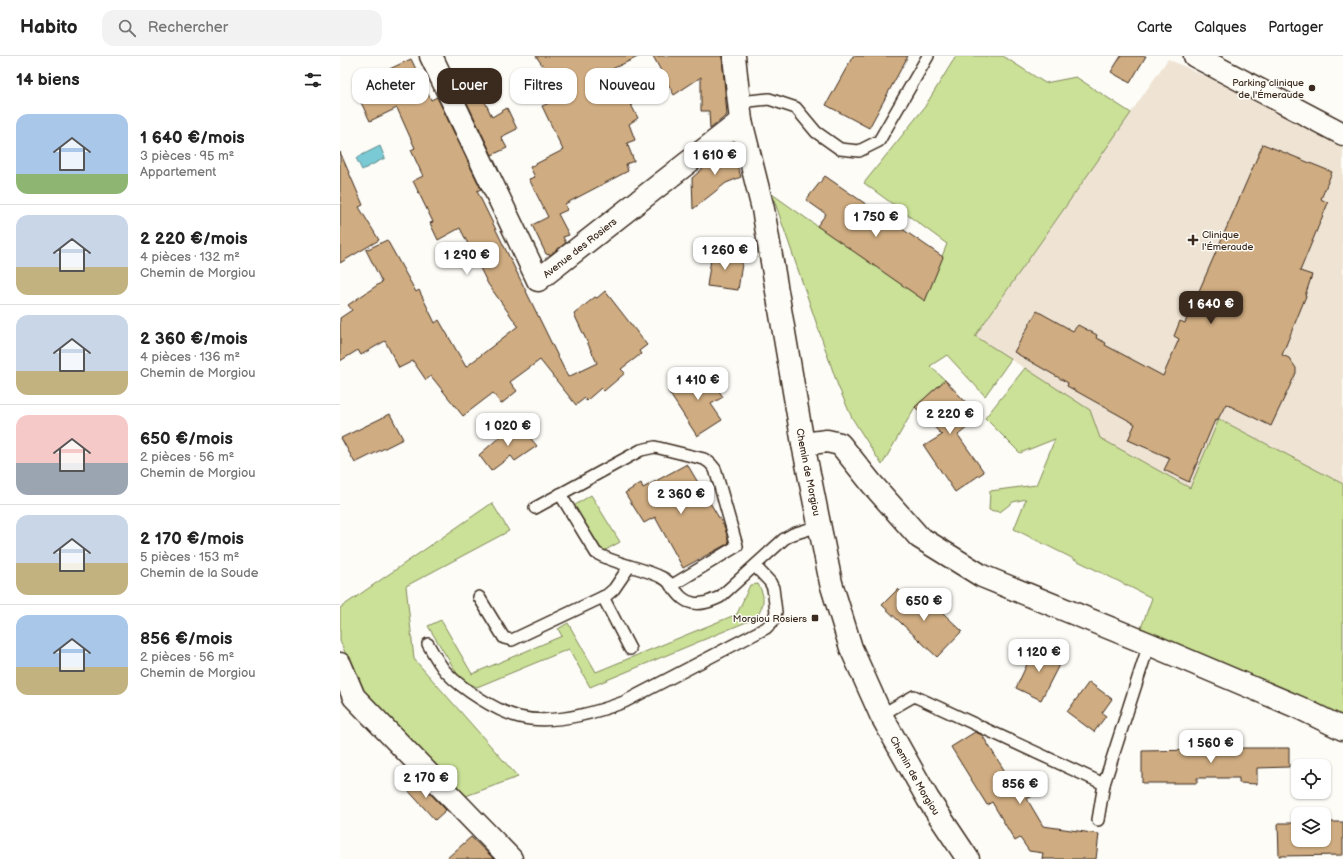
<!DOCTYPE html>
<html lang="fr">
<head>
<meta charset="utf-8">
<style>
	:root { --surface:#fff; --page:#f2f2f2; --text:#222; --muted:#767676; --line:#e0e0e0; --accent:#3b2a1e }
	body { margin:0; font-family:"Balsamiq Sans",sans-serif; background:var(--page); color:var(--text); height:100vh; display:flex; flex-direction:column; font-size:15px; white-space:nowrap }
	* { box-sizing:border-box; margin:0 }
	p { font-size:13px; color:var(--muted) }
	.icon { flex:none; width:22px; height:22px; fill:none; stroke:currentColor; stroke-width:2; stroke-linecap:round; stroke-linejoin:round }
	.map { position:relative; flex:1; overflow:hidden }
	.panel { display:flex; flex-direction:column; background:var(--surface); width:340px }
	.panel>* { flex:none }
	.banner { position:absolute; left:12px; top:12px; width:380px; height:36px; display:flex; gap:8px }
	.controls { position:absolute; left:951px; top:703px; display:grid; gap:8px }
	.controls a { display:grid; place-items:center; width:40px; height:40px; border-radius:8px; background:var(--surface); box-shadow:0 1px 3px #0004; font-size:20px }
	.price { position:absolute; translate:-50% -34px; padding:0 9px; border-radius:8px; background:#fff; color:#222; font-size:13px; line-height:26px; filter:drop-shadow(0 1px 2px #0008) }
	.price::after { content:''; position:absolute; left:50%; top:24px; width:12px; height:9px; margin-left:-6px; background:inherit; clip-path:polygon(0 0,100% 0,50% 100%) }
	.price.selected { background:var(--accent); color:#fff }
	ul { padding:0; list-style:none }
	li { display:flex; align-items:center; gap:12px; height:100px; padding:0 16px }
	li+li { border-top:1px solid var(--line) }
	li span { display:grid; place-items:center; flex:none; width:112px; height:80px; border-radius:12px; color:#555 }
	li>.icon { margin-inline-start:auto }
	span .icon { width:48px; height:48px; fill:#fffc; stroke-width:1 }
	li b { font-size:17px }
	h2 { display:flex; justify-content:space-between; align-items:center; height:48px; padding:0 16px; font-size:17px }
	.pill { padding:0 14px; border-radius:12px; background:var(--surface); box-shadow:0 1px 3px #0004; font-size:14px; line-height:36px }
	.pill.selected { background:var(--accent); color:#fff }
	header { display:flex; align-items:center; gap:24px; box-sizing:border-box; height:56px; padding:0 20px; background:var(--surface); border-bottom:1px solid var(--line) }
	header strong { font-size:19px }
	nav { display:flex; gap:22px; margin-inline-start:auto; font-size:14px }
	.search { width:280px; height:36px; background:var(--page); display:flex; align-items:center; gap:10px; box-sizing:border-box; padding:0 14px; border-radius:12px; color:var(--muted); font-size:15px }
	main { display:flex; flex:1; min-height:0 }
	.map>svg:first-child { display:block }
	.built { fill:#efe4d4 }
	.green { fill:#cae197; stroke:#82865a }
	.water { fill:#79cad4; stroke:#608a8b }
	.building { fill:#cfac81; stroke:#3b2a1e }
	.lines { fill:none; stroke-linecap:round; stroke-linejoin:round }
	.lane-casing { stroke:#3b2a1e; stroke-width:14 }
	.street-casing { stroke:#3b2a1e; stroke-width:25 }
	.secondary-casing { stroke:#3b2a1e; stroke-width:25 }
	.lane { stroke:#fdfcf7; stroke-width:11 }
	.street { stroke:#fdfcf7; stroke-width:22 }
	.secondary { stroke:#fdfcf7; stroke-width:22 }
	.poi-dot { fill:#3b2a1e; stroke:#fdfcf7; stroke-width:1.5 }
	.labels { text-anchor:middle; stroke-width:3; stroke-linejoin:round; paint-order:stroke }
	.poi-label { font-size:10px; fill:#3b2a1e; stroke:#fdfcf7; text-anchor:end }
	.street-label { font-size:10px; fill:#3b2a1e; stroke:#fdfcf7 }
</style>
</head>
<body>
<header>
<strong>Habito</strong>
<div class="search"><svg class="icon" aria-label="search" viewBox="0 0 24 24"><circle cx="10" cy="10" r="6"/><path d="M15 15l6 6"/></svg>Rechercher</div>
<nav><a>Carte</a><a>Calques</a><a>Partager</a></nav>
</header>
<main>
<section class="panel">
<h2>14 biens<svg class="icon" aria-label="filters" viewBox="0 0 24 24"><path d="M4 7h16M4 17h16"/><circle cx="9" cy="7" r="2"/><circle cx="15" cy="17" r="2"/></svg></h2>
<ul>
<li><span style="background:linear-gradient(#a9c7e8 75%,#8fb573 0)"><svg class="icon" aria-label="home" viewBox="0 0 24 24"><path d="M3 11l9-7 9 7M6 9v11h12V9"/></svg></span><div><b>1 640 €/mois</b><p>3 pièces · 95 m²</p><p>Appartement</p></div></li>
<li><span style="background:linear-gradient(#c9d6e8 65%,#c2b280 0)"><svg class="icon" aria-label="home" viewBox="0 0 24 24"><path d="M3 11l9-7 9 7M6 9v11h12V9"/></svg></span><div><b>2 220 €/mois</b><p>4 pièces · 132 m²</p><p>Chemin de Morgiou</p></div></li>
<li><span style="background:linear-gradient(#c9d6e8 70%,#c2b280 0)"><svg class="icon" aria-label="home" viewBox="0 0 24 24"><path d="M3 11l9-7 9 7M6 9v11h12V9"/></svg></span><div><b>2 360 €/mois</b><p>4 pièces · 136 m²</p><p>Chemin de Morgiou</p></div></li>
<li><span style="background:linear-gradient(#f6c9c9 60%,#9aa5b1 0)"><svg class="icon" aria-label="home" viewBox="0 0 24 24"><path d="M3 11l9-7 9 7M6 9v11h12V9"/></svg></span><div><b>650 €/mois</b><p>2 pièces · 56 m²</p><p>Chemin de Morgiou</p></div></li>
<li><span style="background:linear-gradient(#c9d6e8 60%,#c2b280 0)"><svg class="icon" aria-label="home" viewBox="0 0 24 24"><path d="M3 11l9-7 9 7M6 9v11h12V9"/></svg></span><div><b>2 170 €/mois</b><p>5 pièces · 153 m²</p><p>Chemin de la Soude</p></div></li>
<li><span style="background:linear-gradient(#a9c7e8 65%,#c2b280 0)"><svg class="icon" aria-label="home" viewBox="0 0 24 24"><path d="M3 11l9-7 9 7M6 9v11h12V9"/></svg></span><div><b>856 €/mois</b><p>2 pièces · 56 m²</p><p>Chemin de Morgiou</p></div></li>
</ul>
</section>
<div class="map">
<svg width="1003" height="803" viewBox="0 0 1003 803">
	<rect width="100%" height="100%" fill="#fdfcf7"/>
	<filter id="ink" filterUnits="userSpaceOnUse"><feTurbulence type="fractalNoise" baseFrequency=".025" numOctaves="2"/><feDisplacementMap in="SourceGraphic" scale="8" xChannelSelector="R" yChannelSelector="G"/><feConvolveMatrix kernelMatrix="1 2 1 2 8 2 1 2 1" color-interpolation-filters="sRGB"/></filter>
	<g filter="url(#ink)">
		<polygon class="built" points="828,3 934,52 1003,87 1003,428 879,363 851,432 760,382 750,354 635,281"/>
		<g class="green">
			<polygon points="616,0 663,0 705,27 736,21 791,57 635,280 671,303 645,340 607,299 590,310 605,324 575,351 542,409 512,362 498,330 432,138 477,170 590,230 607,188 524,127 584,52"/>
			<polygon points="685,312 750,354 760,382 850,432 879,363 1003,428 1003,661 801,572 812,542 674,473 686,443 673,446 660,456 649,454 650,435 696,429 715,383 680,397 645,362"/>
			<polygon points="251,439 280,486 262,496 232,451"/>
			<polygon points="152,447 169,475 66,530 74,603 178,721 123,741 23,637 0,585 0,552"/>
			<path d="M 418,528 C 426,541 424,550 416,562 L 250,631 L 229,593 L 137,631 L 121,624 L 88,570 L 101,564 L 132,618 L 222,580 L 218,573 L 228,567 L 256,616 L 397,558 L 410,529 Z"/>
		</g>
		<polygon class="water" points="40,90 45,102 22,114 16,102"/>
		<g class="building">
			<polygon points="196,0 300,0 272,13 298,62 289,68 295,84 287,87 294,105 286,108 288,115 225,148 227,154 218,158 229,179 223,181 226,187 210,199 206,198 192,169 208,161 189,123 195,121 190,111 223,94 202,50 209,47 194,23 207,16"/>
			<polygon points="313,0 382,0 387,59 370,73 369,55 361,55 361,21 334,39"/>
			<polygon points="513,0 568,0 529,72 486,49"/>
			<polygon points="781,0 806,0 790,27 771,16"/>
			<polygon points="71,3 91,44 97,41 141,133 137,135 228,321 257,307 234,258 255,241 257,242 265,235 307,289 299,295 301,298 281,313 285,317 264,335 261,332 246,345 245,342 236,349 200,304 170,326 177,335 161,348 153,337 123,360 91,320 86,324 73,305 59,312 45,285 21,299 18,294 0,305 0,262 12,254 8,249 42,226 26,194 47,184 76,236 79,234 95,267 99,264 126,311 178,270 148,228 120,172 98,184 90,167 93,166 73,125 83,120 71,94 75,92 57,52 30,65 13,30"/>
			<polygon points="134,22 152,61 167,52 177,73 161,81 167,92 152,99 119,30"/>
			<polygon points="923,88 992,116 981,143 988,147 960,215 972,219 965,240 966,240 942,299 949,302 956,312 956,317 931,370 886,348 877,365 875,364 849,426 824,414 830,402 788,384 795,368 727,330 728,327 674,296 697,255 733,275 738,269 757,279 756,282 766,287 765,289 823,320 839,283 834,280 840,265 845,267"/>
			<polygon points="390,89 401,121 386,127 353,153 352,122"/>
			<polygon points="0,96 23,149 19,151 39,184 0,207"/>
			<polygon points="485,120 603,201 585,245 477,170 486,158 466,144"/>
			<polygon points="372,196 403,201 398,234 367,230"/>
			<polygon points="364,313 383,341 371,348 382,364 357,380 328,335"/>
			<polygon points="605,324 634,355 628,360 634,366 618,379 644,416 615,436 584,390 602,379 575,351"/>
			<polygon points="50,358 63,383 15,407 1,382"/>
			<polygon points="177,366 197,390 175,405 171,400 151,415 139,399"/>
			<polygon points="347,408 385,472 389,487 343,512 315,461 304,467 285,437 301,427 303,432"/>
			<polygon points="558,533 576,551 585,540 622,575 597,601 542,549"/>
			<polygon points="695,591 722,603 701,644 676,632"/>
			<polygon points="749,626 772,643 762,657 766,660 754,676 727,656"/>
			<polygon points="635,676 642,679 673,728 689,718 700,736 687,743 703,770 759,778 756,803 702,803 703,797 689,795 680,782 675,785 652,746 647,749 611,691"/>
			<polygon points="860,689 899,689 899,692 949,692 949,711 917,712 917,728 899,727 899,722 857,722 857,727 802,727 802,695 859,694"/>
			<polygon points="75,722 106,754 95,764 65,731"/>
			<polygon points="984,766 1003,766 1003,799 939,800 938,767 958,767 958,784 984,784"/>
			<polygon points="131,781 154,803 106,803"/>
		</g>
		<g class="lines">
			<defs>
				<g id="lane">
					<polyline points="399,46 429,43 456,52 476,76 500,93 519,95 539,85 588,0"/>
					<path d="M 220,438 L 256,497 C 277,509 302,511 323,522 C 335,528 337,544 353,547 C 362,549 371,545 380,541 L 444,483 L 453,478 L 479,470"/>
					<polyline points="195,452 301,394 315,391 364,403 370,407 375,413 397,490 331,530"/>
					<polyline points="139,541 164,582 172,584 267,539 274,533 289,511"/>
					<polyline points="263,541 290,593"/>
					<path d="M 88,588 C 93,597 99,608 106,616 C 122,633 156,655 179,661 C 212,669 252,658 284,646 L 426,572 L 433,565 L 436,556 L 433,532 L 430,526 L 415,510"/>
					<polyline points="541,659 574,640 764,728"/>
					<polyline points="758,764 764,728 809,588"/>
				</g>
				<g id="street">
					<path id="s1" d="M 91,0 L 198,224 L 401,65"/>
					<polyline points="855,0 1003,78"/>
					<polyline points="463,388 487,385 500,388 532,428 579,481 642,520 809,588 960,652 1003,673"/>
					<polyline points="0,608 14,641 171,803"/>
				</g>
				<g id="secondary">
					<path id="s2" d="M 394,0 L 401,65 L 423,153 L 463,388 L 491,527 L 511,592 L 541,659 L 588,743 L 628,803"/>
				</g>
			</defs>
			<use href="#lane" class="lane-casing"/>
			<use href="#street" class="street-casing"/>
			<use href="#secondary" class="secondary-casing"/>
			<use href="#lane" class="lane"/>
			<use href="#street" class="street"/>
			<use href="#secondary" class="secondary"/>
		</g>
	</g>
	<g class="poi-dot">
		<circle cx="972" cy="32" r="4"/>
		<path d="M851 178h4v4h4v4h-4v4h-4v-4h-4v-4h4z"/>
		<rect x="471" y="558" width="8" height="8" rx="2"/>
	</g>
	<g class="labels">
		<g class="poi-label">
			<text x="964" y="30">Parking clinique<tspan x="964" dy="12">de l'Émeraude</tspan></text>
			<text x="862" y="182" text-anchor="start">Clinique<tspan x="862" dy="12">l'Émeraude</tspan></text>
			<text x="467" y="566">Morgiou Rosiers</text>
		</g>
		<g class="street-label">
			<text dy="4" stroke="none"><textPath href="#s1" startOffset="301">Avenue des Rosiers</textPath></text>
			<text dy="4" stroke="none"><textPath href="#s2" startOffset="423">Chemin de Morgiou</textPath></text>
			<text dy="4" stroke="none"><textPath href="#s2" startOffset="747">Chemin de Morgiou</textPath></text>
		</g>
	</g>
</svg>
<div class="controls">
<a><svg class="icon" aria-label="locate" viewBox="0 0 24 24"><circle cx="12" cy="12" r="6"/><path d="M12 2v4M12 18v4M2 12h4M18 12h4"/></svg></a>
<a><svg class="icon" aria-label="layers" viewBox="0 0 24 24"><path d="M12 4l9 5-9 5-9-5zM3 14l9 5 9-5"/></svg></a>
</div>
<b class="price" style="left:375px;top:120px">1 610 €</b>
<b class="price" style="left:536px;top:182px">1 750 €</b>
<b class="price" style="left:385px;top:215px">1 260 €</b>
<b class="price" style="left:127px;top:220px">1 290 €</b>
<b class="price selected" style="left:871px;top:269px">1 640 €</b>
<b class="price" style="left:358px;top:345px">1 410 €</b>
<b class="price" style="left:610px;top:379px">2 220 €</b>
<b class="price" style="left:168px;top:391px">1 020 €</b>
<b class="price" style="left:341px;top:459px">2 360 €</b>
<b class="price" style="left:584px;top:566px">650 €</b>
<b class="price" style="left:699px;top:617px">1 120 €</b>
<b class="price" style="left:871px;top:708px">1 560 €</b>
<b class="price" style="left:86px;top:743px">2 170 €</b>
<b class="price" style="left:680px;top:749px">856 €</b>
<div class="banner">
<a class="pill">Acheter</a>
<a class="pill selected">Louer</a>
<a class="pill">Filtres</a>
<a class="pill">Nouveau</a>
</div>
</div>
</main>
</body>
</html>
